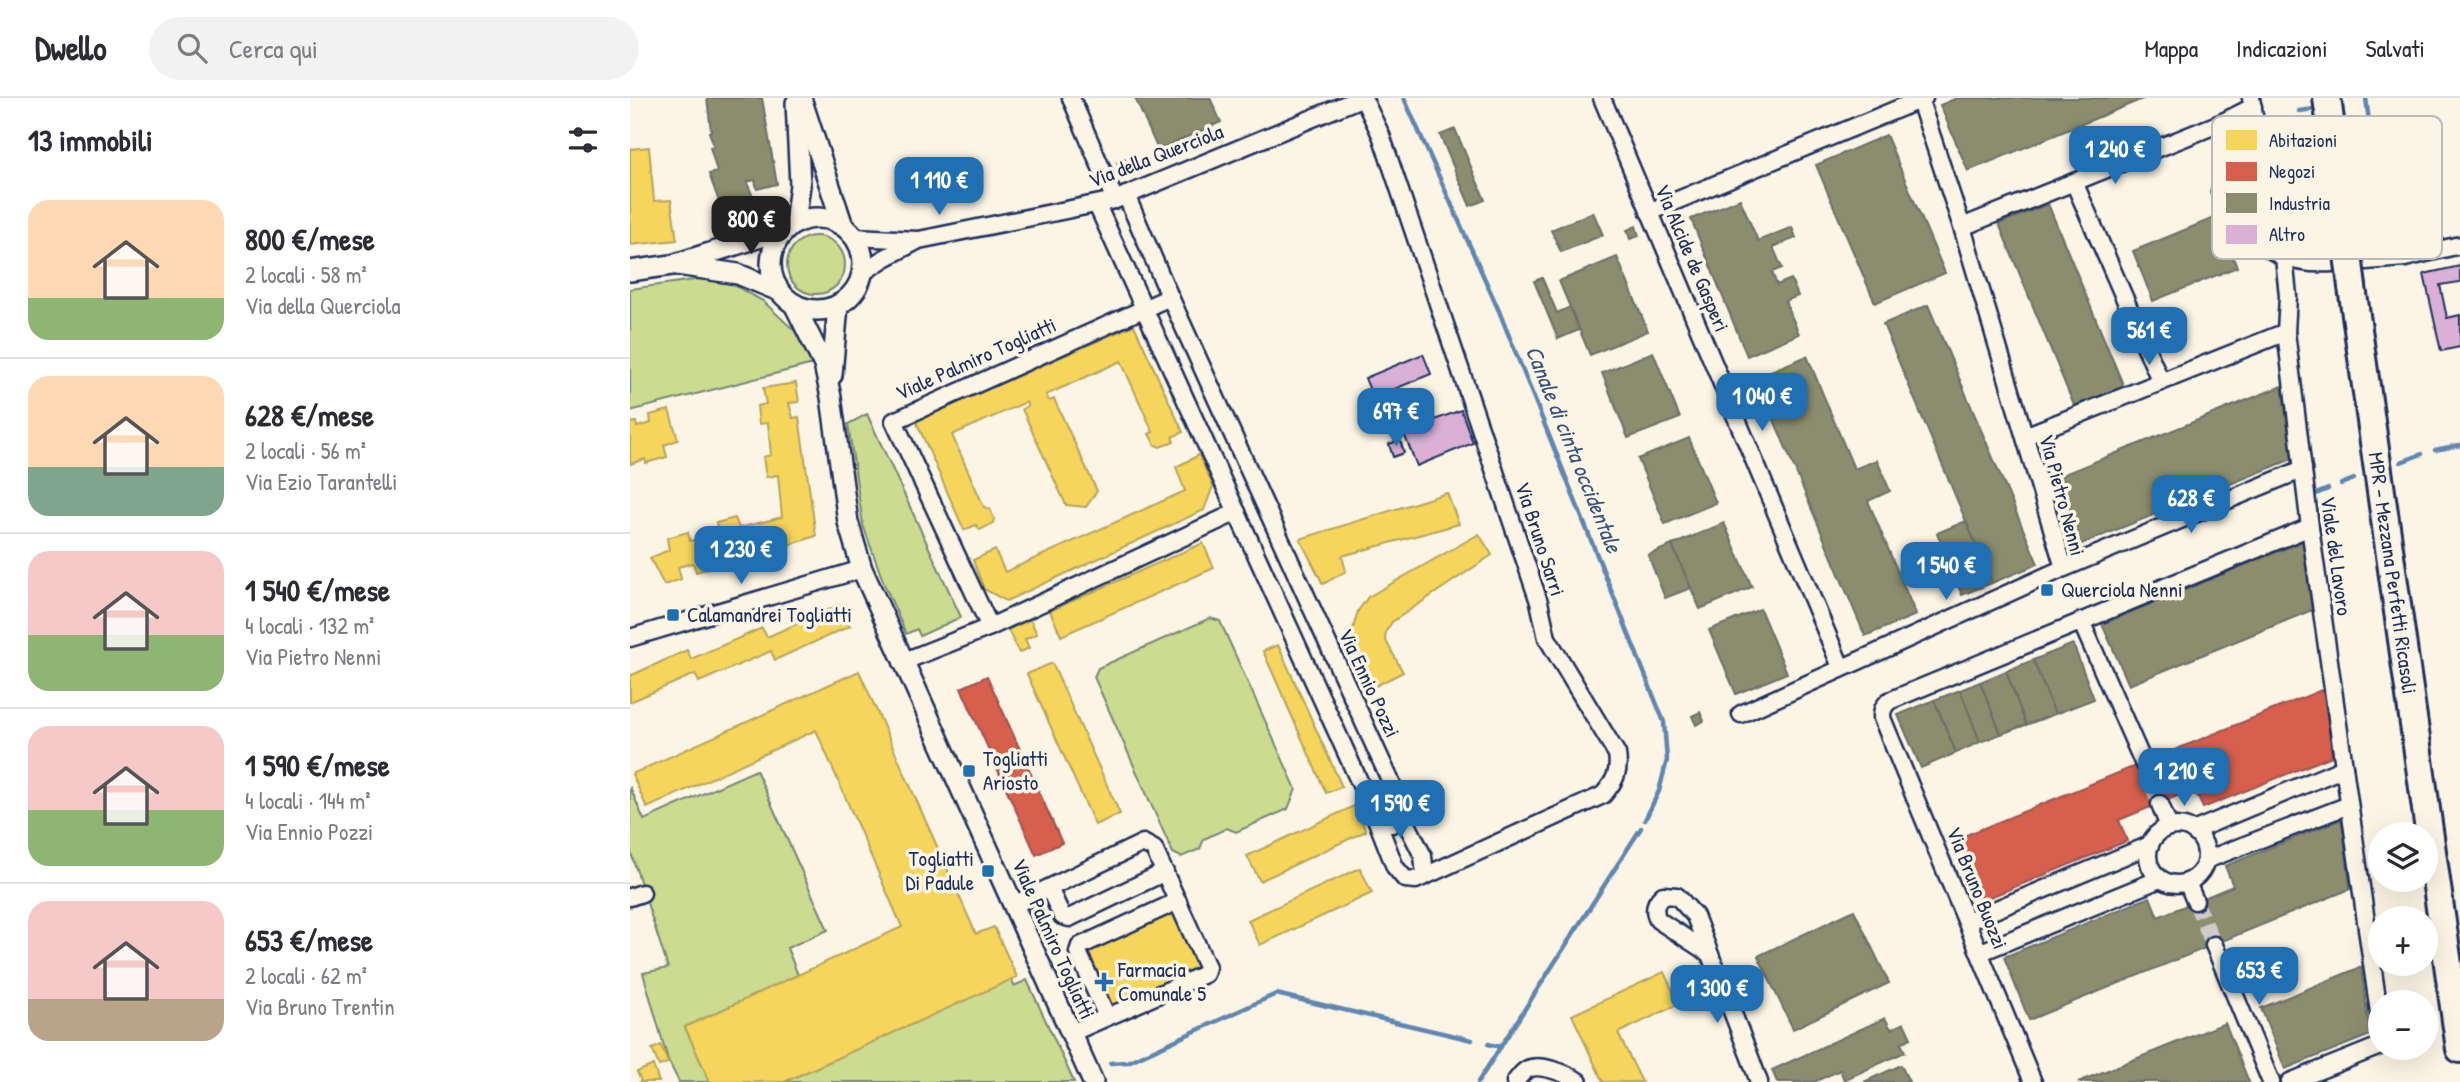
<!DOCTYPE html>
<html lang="it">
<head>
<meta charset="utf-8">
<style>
	:root { --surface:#fff; --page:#f2f2f3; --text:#2b2b33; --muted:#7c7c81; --line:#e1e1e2; --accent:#1f6fb2 }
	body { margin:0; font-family:"Patrick Hand",sans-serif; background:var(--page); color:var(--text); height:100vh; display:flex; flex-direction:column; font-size:26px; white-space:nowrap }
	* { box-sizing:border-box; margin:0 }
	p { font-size:23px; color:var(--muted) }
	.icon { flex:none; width:38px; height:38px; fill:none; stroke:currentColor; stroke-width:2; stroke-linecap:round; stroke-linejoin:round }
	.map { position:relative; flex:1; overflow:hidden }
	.panel { display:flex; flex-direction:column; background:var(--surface); width:630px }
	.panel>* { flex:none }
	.fabs { position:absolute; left:1738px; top:724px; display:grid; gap:14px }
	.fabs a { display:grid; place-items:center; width:70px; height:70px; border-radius:50%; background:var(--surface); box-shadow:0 7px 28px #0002; font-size:35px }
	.price { position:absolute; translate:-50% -60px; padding:0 16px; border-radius:14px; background:var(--accent); color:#fff; font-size:23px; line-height:46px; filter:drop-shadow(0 2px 4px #0008) }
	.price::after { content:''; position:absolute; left:50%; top:42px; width:21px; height:16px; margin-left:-10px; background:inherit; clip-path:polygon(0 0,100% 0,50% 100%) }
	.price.on { background:#222; color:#fff }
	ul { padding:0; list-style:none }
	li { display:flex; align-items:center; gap:21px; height:175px; padding:0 28px }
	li+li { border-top:2px solid var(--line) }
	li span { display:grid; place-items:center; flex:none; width:196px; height:140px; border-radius:21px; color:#555 }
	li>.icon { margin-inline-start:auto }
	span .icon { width:84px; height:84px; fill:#fffc; stroke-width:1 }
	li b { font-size:30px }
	h2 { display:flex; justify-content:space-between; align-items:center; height:84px; padding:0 28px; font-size:30px }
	header { display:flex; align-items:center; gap:42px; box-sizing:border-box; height:98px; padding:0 35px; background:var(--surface); border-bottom:2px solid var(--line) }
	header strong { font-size:33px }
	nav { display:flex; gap:38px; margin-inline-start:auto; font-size:24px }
	.search { width:490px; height:63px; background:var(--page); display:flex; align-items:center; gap:18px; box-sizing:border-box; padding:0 24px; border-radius:38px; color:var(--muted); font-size:26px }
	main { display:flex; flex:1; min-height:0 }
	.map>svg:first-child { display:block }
	.green { fill:#ccdb8f; stroke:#748576; stroke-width:2 }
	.homes { fill:#f6d55c; stroke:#b4a35d; stroke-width:2 }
	.shops { fill:#d6604d; stroke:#9e5152; stroke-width:2 }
	.industry { fill:#8c8c6e; stroke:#6a7069; stroke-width:2 }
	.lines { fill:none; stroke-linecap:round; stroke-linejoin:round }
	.stream { stroke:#5f85b1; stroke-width:4.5 }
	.building { fill:#dab0d6; stroke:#1b2f5e; stroke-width:2 }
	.minor-tunnel { stroke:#cfcdca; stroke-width:16; stroke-dasharray:16 8; stroke-linecap:butt }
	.minor-casing { stroke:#1b2f5e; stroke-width:21 }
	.tertiary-casing { stroke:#1b2f5e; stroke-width:24 }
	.primary-casing { stroke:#1b2f5e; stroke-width:32 }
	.minor { stroke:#fcf5e5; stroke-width:16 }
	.tertiary { stroke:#fcf5e5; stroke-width:19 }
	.primary { stroke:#fcf5e5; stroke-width:26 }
	.primary-bridge-casing { stroke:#1b2f5e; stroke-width:32; stroke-linecap:butt }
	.primary-bridge { stroke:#fcf5e5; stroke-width:26 }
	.poi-dot { fill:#1f6fb2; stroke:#fcf5e5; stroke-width:2.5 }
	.labels { text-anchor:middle; stroke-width:7; stroke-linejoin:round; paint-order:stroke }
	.street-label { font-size:21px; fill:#1b2f5e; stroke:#fcf5e5 }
	.poi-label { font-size:21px; fill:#1b2f5e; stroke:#fcf5e5; text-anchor:start }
	.water-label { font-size:23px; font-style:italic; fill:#375380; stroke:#fcf5e5 }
	.key { fill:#fcf5e5; stroke:#b8babc; stroke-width:2 }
	.key-label { font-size:19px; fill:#1b2f5e }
</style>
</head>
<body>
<header>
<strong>Dwello</strong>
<div class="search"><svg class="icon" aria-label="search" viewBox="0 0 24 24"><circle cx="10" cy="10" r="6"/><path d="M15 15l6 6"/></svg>Cerca qui</div>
<nav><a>Mappa</a><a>Indicazioni</a><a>Salvati</a></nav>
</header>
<main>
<section class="panel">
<h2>13 immobili<svg class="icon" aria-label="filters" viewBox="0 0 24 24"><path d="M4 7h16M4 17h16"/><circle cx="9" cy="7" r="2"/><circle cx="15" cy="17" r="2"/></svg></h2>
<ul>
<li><span style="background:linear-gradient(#ffd9b3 70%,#8fb573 0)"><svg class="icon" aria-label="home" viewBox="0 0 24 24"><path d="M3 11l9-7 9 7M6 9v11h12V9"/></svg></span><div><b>800 €/mese</b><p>2 locali · 58 m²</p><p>Via della Querciola</p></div></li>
<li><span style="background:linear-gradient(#ffd9b3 65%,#7fa58c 0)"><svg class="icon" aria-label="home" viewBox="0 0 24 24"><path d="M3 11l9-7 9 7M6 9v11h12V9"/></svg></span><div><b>628 €/mese</b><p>2 locali · 56 m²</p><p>Via Ezio Tarantelli</p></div></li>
<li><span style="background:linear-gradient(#f6c9c9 60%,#8fb573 0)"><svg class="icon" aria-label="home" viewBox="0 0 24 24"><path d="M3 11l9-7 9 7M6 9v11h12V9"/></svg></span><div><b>1 540 €/mese</b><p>4 locali · 132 m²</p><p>Via Pietro Nenni</p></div></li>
<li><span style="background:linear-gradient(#f6c9c9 60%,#8fb573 0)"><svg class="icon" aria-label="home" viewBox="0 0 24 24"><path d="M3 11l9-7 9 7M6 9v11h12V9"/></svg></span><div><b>1 590 €/mese</b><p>4 locali · 144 m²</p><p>Via Ennio Pozzi</p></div></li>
<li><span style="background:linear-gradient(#f6c9c9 70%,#b9a48a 0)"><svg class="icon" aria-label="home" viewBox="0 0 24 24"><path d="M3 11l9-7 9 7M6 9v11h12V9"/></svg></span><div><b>653 €/mese</b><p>2 locali · 62 m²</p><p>Via Bruno Trentin</p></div></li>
</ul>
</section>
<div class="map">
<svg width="1830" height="984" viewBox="0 0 1830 984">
	<rect width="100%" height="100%" fill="#fcf5e5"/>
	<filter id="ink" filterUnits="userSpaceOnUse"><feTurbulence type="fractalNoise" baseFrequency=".0143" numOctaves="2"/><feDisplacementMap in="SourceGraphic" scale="14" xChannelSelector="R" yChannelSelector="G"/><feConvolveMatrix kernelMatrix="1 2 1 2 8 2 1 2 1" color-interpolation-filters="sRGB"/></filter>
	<g filter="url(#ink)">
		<g class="green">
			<circle cx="186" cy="167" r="29"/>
			<polygon points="71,181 102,186 133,203 169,237 183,266 0,313 0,191"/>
			<polygon points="237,316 331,519 290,538 287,531 276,536 254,486 233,427 218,326"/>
			<polygon points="580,520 590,523 666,691 658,711 606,734 597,730 574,741 570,751 551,759 543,755 464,579 468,570"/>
			<polygon points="126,672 198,832 157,850 168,877 55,929 80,984 49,984 38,962 13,875 38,870 0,752 0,689 14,722"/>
			<polygon points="381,881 384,888 397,882 444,984 154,984"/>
		</g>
		<g class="homes">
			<polygon points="19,49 24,103 41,102 47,142 0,147 0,51"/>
			<polygon points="504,227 553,334 542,339 544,344 530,349 525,347 519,336 523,334 491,263 416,297 419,303 424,301 467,393 456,409 436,407 392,311 398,308 396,304 322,337 354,409 360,411 364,421 363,425 350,432 346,427 334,432 286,323"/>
			<polygon points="166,285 169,304 159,305 163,320 169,319 186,438 115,461 112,450 98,455 101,463 66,474 63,465 48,469 51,481 34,487 20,460 39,452 37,440 58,434 60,443 89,435 86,425 105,420 109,430 152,419 148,377 136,379 133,359 141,357 138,325 129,326 127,308 136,306 133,290"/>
			<polygon points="39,312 48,342 34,347 37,359 16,365 15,361 0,366 0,325 6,324 7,329 21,325 20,317"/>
			<polygon points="569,357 583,388 574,412 376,503 354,491 343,462 365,452 375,474 555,393 546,369"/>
			<polygon points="817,395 829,426 712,458 716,473 693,486 670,441"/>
			<polygon points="849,436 862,457 762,524 756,533 755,541 773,574 742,590 722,549 722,534 728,513 738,499"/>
			<polygon points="573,445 584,470 431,538 420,513"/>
			<polygon points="209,507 220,528 145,562 141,553 69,584 65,576 0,604 0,578 57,552 61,561 132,530 137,539"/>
			<polygon points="400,521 407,536 395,541 399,550 389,555 378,532"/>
			<polygon points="648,547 712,689 696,695 633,553"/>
			<polygon points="422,565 490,716 465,727 397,576"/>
			<polygon points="229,573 346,836 364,829 387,879 154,984 80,984 55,929 272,829 186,632 17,710 2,676"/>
			<polygon points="724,708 736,733 630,783 617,758"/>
			<polygon points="730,770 742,795 630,847 618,822"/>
			<polygon points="543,809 571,867 483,909 455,851"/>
			<polygon points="1034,874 1049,906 988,935 1012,984 973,984 942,917"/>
			<polygon points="31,947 38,965 29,968 22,951"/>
			<polygon points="23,967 29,984 9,984 11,983 7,974"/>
		</g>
		<g class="shops">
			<polygon points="357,578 432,745 406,757 331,590"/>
			<polygon points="1694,591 1702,658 1573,710 1564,691 1489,722 1497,743 1348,804 1324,742"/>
		</g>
		<g class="industry">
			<polygon points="77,0 132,0 147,86 127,91 125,82 117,84 123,99 91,109 79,76 87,74 80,49 84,48 79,34 81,33"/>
			<polygon points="505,0 580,0 591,24 528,52"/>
			<polygon points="1327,0 1515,0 1338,73 1310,7"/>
			<polygon points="825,31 855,102 840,108 810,37"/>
			<polygon points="1256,37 1315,175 1245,205 1186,67"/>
			<polygon points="494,60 497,65 500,64 504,71 493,77 487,64"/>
			<polygon points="1110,101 1128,143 1162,129 1166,140 1143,149 1152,170 1142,174 1147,187 1161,181 1168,198 1155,203 1169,236 1117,258 1061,121"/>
			<polygon points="1418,106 1494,289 1445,310 1369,126"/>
			<polygon points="963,114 973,137 931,154 921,132"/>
			<polygon points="1586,119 1607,169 1523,203 1503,153"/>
			<polygon points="1006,128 1009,138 1000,141 997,132"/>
			<polygon points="987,159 1018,233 960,257 929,183"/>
			<polygon points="912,180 927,215 940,209 949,232 928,241 904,183"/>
			<polygon points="1298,207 1408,466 1362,485 1253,226"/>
			<polygon points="1023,254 1050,320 998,340 972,275"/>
			<polygon points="1177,258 1224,371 1247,362 1260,393 1238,403 1286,517 1235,538 1126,279"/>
			<polygon points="1652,288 1662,361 1449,447 1422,381"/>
			<polygon points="1059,340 1086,405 1035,426 1008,361"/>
			<polygon points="1336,423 1349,454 1320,466 1307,435"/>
			<polygon points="1094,425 1122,489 1070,511 1042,447"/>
			<polygon points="1674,443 1682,512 1499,587 1472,526"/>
			<polygon points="1042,447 1061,490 1035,500 1018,457"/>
			<polygon points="1357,473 1362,485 1332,497 1327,485"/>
			<polygon points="1130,511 1157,575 1106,596 1079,532"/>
			<polygon points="1443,546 1464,601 1425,616 1403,562"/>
			<polygon points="1403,562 1425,616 1396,627 1376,573"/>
			<polygon points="1376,573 1396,627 1371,636 1350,584"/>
			<polygon points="1350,584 1371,636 1350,644 1330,592"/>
			<polygon points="1330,592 1350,644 1326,655 1304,602"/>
			<polygon points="1304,602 1326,655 1291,670 1268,617"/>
			<polygon points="1070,614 1074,623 1066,627 1062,618"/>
			<polygon points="1712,721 1720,791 1399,922 1374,859 1520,799 1528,819 1603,788 1595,768"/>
			<polygon points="1224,812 1259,885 1163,931 1128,858"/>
			<polygon points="1731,869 1740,937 1655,971 1631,910"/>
			<polygon points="1255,920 1261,931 1274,925 1281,940 1271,945 1275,954 1214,982 1210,972 1184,984 1147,984 1142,972"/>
			<polygon points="1595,925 1619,984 1448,984"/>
			<polygon points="1271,967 1279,984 1234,984"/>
		</g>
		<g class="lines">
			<g class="stream">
				<polyline points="774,0 869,213 1034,624 1037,662 1029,693 1015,722"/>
				<polyline points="1669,13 1685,11"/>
				<polyline points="1719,63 1744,60"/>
				<polyline points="1678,79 1694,76"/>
				<polyline points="1728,127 1752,125 1736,0"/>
				<polyline points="1685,134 1701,131"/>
				<polyline points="1805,352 1830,347"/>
				<polyline points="1771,364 1792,356"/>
				<polyline points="1711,386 1724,381"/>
				<polyline points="1686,396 1698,391"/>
				<polyline points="858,946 871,949"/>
				<polyline points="480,965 498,964 646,896 842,942"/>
				<polyline points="848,984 1011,730"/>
			</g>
		</g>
		<g class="building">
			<polygon points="1830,168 1830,184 1810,187 1817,220 1830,217 1830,249 1811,253 1794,176"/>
			<polygon points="793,256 801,276 743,300 735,280"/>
			<polygon points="785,303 794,326 831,312 843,345 787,368 764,311"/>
			<polygon points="770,342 774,355 763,359 759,346"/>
		</g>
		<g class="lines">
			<g class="minor-tunnel">
				<polyline points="1513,664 1530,706"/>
				<polyline points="1565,803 1584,847"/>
			</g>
			<defs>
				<g id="minor">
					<polyline points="441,0 485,102"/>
					<path d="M 733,0 L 751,37 L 909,504 L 917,540 L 987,656 C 990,674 985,683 973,697 L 795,778"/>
					<polyline points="972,0 1211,569"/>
					<polyline points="1289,0 1332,129 1434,470"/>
					<polyline points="1621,0 1641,113 1650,137 1654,159 1658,198 1656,234 1680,429 1750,922"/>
					<polyline points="1444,84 1531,284"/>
					<path d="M 1590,94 C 1624,140 1640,169 1703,165"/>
					<polyline points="467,107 745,718 752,725 762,726 770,720 771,706 540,199 496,97"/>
					<polyline points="1019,114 1294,0"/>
					<polyline points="1332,129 1593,24 1623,9"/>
					<polyline points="224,139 287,142"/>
					<polyline points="1736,163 1775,160 1830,147"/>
					<polyline points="232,175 253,161 289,142 485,102 731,0"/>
					<polyline points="1395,338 1656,234"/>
					<polyline points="1451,523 1513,664"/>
					<polyline points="360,529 264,323 540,199"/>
					<polyline points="0,540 232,471"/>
					<polyline points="272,564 360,529 607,414"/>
					<polyline points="1111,616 1434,470 1673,371"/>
					<polyline points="1530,706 1539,729"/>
					<polyline points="745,718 765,769 775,781 786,782 795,778 793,758 772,716"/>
					<circle cx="1547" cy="757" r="29"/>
					<polyline points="1563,733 1714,670"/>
					<polyline points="1576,762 1719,707"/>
					<polyline points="1557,784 1565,803"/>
					<polyline points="419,790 432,818 439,820 535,774"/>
					<polyline points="0,799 12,795"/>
					<polyline points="383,807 513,745 524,751 577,869 575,876 441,935"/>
					<polyline points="1338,823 1520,747"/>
					<polyline points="1584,847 1641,984"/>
					<polyline points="1351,854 1530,781"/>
					<path d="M 1080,856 L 1028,822 C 1023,812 1025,804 1033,797 L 1047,798 L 1065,818 L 1121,962 L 1129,984"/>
					<polyline points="477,919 448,854 450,848 548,803"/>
					<path d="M 885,984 C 889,979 892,974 898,971 C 910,965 939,976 949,984"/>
					<path d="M 1403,984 L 1252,620 C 1252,612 1253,609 1259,603 L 1680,429"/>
					<polyline points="1660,984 1750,948"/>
				</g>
				<g id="tertiary">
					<polyline points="171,0 213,128"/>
					<circle cx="187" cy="166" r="46"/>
					<polyline points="165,125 170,87 166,5"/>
					<polyline points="47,167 108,176 149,193"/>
					<polyline points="0,173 42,167 156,131"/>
					<polyline points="164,206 194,267 201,299 218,424 232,471 463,984"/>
					<polyline points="202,277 208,207"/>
				</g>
				<g id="primary">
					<polyline points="1697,0 1715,132"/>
					<path id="s1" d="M 1722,189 L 1830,951"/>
				</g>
			</defs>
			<use href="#minor" class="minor-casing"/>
			<use href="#tertiary" class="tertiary-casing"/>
			<use href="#primary" class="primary-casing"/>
			<use href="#minor" class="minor"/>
			<use href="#tertiary" class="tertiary"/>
			<use href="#primary" class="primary"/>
			<defs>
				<polyline id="primary-bridge" points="1715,132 1722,189"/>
			</defs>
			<use href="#primary-bridge" class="primary-bridge-casing"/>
			<use href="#primary-bridge" class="primary-bridge"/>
		</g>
	</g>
	<g class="poi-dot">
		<rect x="1410" y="485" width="14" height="14" rx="3.5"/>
		<rect x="36" y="510" width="14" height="14" rx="3.5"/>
		<rect x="332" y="666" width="14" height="14" rx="3.5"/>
		<rect x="351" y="766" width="14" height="14" rx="3.5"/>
		<path d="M470.5 873.5h7v7h7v7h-7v7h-7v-7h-7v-7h7z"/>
	</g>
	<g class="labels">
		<g class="street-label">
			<text transform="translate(526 58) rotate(-21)" y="7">Via della Querciola</text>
			<text transform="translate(1062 160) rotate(67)" y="7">Via Alcide de Gasperi</text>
			<text transform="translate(346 261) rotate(-24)" y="7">Viale Palmiro Togliatti</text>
			<text transform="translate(1432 397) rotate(75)" y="7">Via Pietro Nenni</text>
			<text transform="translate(910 441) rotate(72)" y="7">Via Bruno Sarri</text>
			<text transform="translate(1706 458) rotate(82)" y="7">Viale del Lavoro</text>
			<text dy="7" stroke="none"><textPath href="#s1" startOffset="289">MPR - Mezzana Perfetti Ricasoli</textPath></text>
			<text transform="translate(739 585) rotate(65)" y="7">Via Ennio Pozzi</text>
			<text transform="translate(1347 790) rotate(68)" y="7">Via Bruno Buozzi</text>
			<text transform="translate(423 841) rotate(66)" y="7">Viale Palmiro Togliatti</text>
		</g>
		<g class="poi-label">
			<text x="1431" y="499">Querciola Nenni</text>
			<text x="57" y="524">Calamandrei Togliatti</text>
			<text x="353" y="668">Togliatti<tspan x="353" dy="24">Ariosto</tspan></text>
			<text x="344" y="768" text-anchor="end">Togliatti<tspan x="344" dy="24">Di Padule</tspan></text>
			<text x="488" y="879">Farmacia<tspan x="488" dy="24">Comunale 5</tspan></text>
		</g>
		<g class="water-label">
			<text transform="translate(944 351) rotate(68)" y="8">Canale di cinta occidentale</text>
		</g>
	</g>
	<rect x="1582" y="18" width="230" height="143" rx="10" class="key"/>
	<rect x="1596" y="32" width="31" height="20" fill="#f6d55c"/>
	<rect x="1596" y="64" width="31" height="19" fill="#d6604d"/>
	<rect x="1596" y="95" width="31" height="20" fill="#8c8c6e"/>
	<rect x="1596" y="127" width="31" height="19" fill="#dab0d6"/>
	<g class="key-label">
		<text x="1639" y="49">Abitazioni</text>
		<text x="1639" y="80">Negozi</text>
		<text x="1639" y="112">Industria</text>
		<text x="1639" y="143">Altro</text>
	</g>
</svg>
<div class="fabs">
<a><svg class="icon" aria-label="layers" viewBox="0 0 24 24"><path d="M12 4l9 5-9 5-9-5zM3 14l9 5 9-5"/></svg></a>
<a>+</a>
<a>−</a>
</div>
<b class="price" style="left:1485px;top:88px">1 240 €</b>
<b class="price" style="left:309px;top:119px">1 110 €</b>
<b class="price on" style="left:121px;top:158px">800 €</b>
<b class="price" style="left:1519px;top:269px">561 €</b>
<b class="price" style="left:1132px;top:335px">1 040 €</b>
<b class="price" style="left:766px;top:350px">697 €</b>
<b class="price" style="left:1561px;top:437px">628 €</b>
<b class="price" style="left:111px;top:488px">1 230 €</b>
<b class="price" style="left:1316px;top:504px">1 540 €</b>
<b class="price" style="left:1554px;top:710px">1 210 €</b>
<b class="price" style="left:770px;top:742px">1 590 €</b>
<b class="price" style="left:1629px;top:909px">653 €</b>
<b class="price" style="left:1087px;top:927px">1 300 €</b>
</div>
</main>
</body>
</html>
